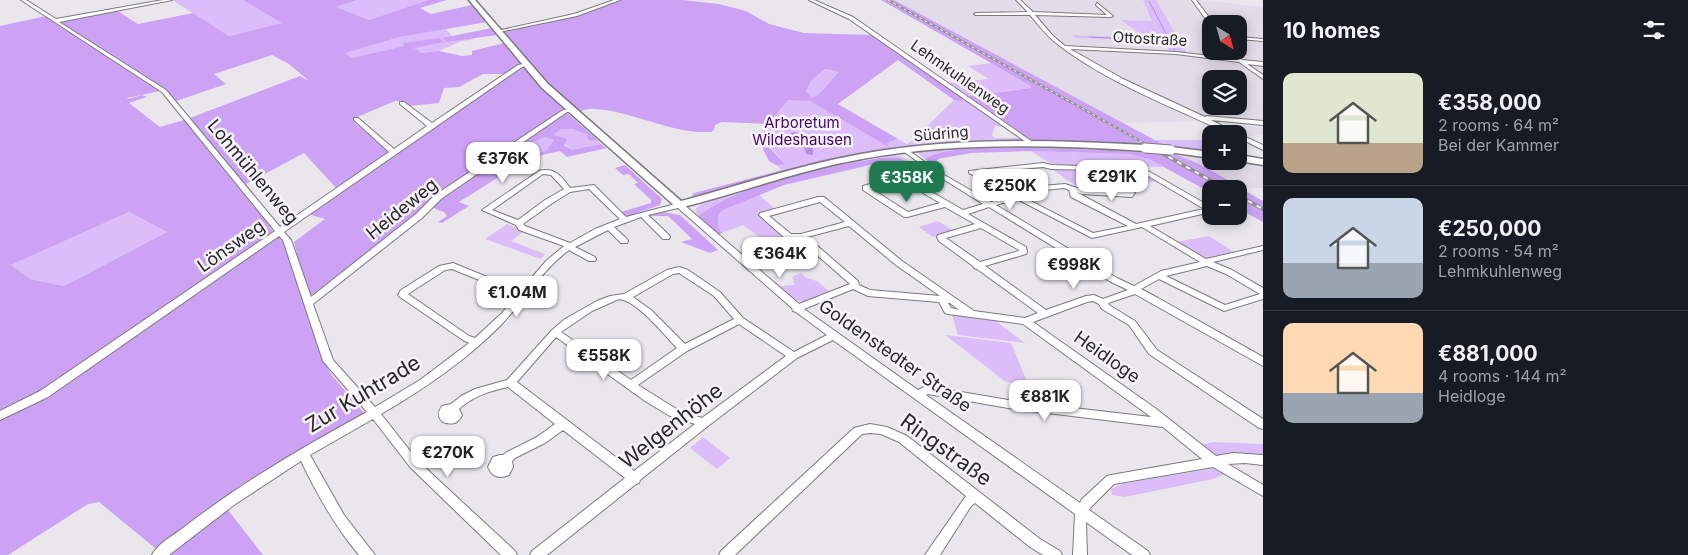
<!DOCTYPE html>
<html lang="en">
<head>
<meta charset="utf-8">
<style>
	:root { --surface:#171b24; --page:#20242c; --text:#f1f3f6; --muted:#9ea1a6; --line:#363941; --accent:#207a50 }
	body { margin:0; font-family:Inter,sans-serif; background:var(--page); color:var(--text); height:100vh; display:flex; flex-direction:column; font-size:19px; white-space:nowrap }
	* { box-sizing:border-box; margin:0 }
	p { font-size:16px; color:var(--muted) }
	.icon { flex:none; width:28px; height:28px; fill:none; stroke:currentColor; stroke-width:2; stroke-linecap:round; stroke-linejoin:round }
	.map { position:relative; flex:1; overflow:hidden }
	.drawer { display:flex; flex-direction:column; background:var(--surface); width:425px }
	.drawer>* { flex:none }
	.needle { width:32px; rotate:143deg }
	.controls { position:absolute; left:1202px; top:15px; display:grid; gap:10px }
	.controls a { display:grid; place-items:center; width:45px; height:45px; border-radius:10px; background:var(--surface); box-shadow:0 2px 12px #0003; font-size:25px }
	.price { position:absolute; translate:-50% -42px; padding:0 11px; border-radius:10px; background:#fff; color:#222; font-size:16px; line-height:32px; filter:drop-shadow(0 1px 2px #0008) }
	.price::after { content:''; position:absolute; left:50%; top:30px; width:15px; height:11px; margin-left:-8px; background:inherit; clip-path:polygon(0 0,100% 0,50% 100%) }
	.price.current { background:var(--accent); color:#fff }
	ul { padding:0; list-style:none }
	li { display:flex; align-items:center; gap:15px; height:125px; padding:0 20px }
	li+li { border-top:1px solid var(--line) }
	li span { display:grid; place-items:center; flex:none; width:140px; height:100px; border-radius:10px; color:#555 }
	li>.icon { margin-inline-start:auto }
	span .icon { width:60px; height:60px; fill:#fffc; stroke-width:1 }
	li b { font-size:21px }
	h2 { display:flex; justify-content:space-between; align-items:center; height:60px; padding:0 20px; font-size:21px }
	main { display:flex; flex:1; min-height:0 }
	.map>svg:first-child { display:block }
	.built { fill:#e2dce8; fill-rule:evenodd }
	.green { fill:#dcbdf9 }
	.forest { fill:#cda2f5; fill-rule:evenodd }
	.water { fill:#b98ddf }
	.lines { fill:none; stroke-linecap:round; stroke-linejoin:round }
	.stream { stroke:#b98ddf; stroke-width:1 }
	.minor-casing { stroke:#7c797e; stroke-width:2 }
	.major-casing { stroke:#7c797e; stroke-width:3 }
	.minor { fill:#fff; fill-rule:evenodd }
	.major { fill:#fff; fill-rule:evenodd }
	.rail-far1-casing { stroke:#929194; stroke-width:2.5 }
	.rail-casing { stroke:#929194; stroke-width:4 }
	.rail-far1 { stroke:#f7f4f9; stroke-width:1; stroke-dasharray:3; stroke-linecap:butt }
	.rail { stroke:#f7f4f9; stroke-width:2; stroke-dasharray:5; stroke-linecap:butt }
	.major-bridge-far1-casing { stroke:#7c797e; stroke-width:9; stroke-linecap:butt }
	.major-bridge-casing { stroke:#7c797e; stroke-width:11; stroke-linecap:butt }
	.major-bridge-far1 { stroke:#fff; stroke-width:8 }
	.major-bridge { stroke:#fff; stroke-width:9 }
	.labels { text-anchor:middle; stroke-width:5; stroke-linejoin:round; paint-order:stroke }
	.far-street-label { font-size:15px; fill:#29282a; stroke:#f7f4f9 }
	.far-park-label { font-size:15px; fill:#450369; stroke:#f7f4f9 }
	.street-label { font-size:18px; fill:#29282a; stroke:#f7f4f9 }
	.near-street-label { font-size:21px; fill:#29282a; stroke:#f7f4f9 }
</style>
</head>
<body>
<main>
<div class="map">
<svg width="1263" height="555" viewBox="0 0 1263 555">
	<rect width="100%" height="100%" fill="#e9e7ec"/>
	<g class="built">
		<polygon points="887,0 889,0 1229,189 1224,189"/>
		<path d="M 894,0 L 1143,0 L 1152,21 L 1123,20 L 1147,39 L 1074,36 L 1076,38 L 1164,41 L 1171,54 L 1263,66 L 1263,121 L 1202,115 L 1204,121 L 1123,123 ZM 1211,79 L 1239,79 L 1239,106 L 1211,106 Z"/>
		<path d="M 1156,0 L 1201,0 L 1263,7 L 1263,64 L 1187,53 ZM 1211,24 L 1239,24 L 1239,51 L 1211,51 Z"/>
		<polygon points="1238,125 1263,127 1263,135 1245,137 1225,127"/>
		<polygon points="1177,153 1211,157 1211,161 1239,161 1263,164 1263,188 1238,187"/>
	</g>
	<g class="green">
		<polygon points="172,0 243,0 283,23 229,36"/>
		<polygon points="357,0 428,0 369,20 335,7"/>
		<polygon points="1143,0 1156,0 1187,53 1169,51 1164,41 1075,38 1073,35 1146,38 1121,20 1152,21"/>
		<polygon points="446,29 452,36 475,39 462,41 439,51 417,53 413,47 434,39 404,43 404,46 351,58 344,53 400,37"/>
		<polygon points="992,63 1032,86 1031,88 966,96 947,83 989,79 968,66"/>
		<path d="M 825,69 L 839,72 C 830,80 823,93 812,98 L 806,91 L 811,81 Z"/>
		<polygon points="788,99 810,101 886,143 898,139 907,144 913,140 954,100 960,101 964,99 1003,127 995,126 992,135 994,138 1019,138 1023,141 899,149 889,147 824,159 781,170 778,166 785,164 758,133 770,125 768,124"/>
		<polygon points="561,129 572,129 588,135 591,141 598,140 601,144 572,150 554,135"/>
		<path d="M 545,137 L 554,140 L 547,151 L 528,155 L 522,148 C 529,145 537,140 545,137 Z"/>
		<polygon points="1155,140 1205,140 1211,144 1211,150 1163,146"/>
		<path d="M 1033,144 L 1144,151 C 1107,150 949,140 926,158 L 928,162 L 918,153 L 920,151 L 986,145 L 1046,146 Z"/>
		<polygon points="1031,151 1130,154 1146,157 1163,167 1054,166"/>
		<path d="M 895,155 L 900,156 L 910,161 L 898,158 C 832,170 754,175 698,216 L 695,210 C 707,191 866,160 895,155 Z"/>
		<polygon points="1056,168 1136,168 1159,181 1114,187 1111,190 1082,190 1053,170"/>
		<polygon points="758,194 775,209 757,212 795,245 784,249 773,257 757,242 762,239 743,225 722,233 718,229 718,215 723,210"/>
		<polygon points="129,212 167,232 64,286 30,279 11,265"/>
		<polygon points="938,221 954,231 933,237 919,227"/>
		<polygon points="507,224 524,231 511,241 545,254 541,259 485,239"/>
		<polygon points="1209,236 1234,252 1205,258 1176,242"/>
		<path d="M 801,273 L 806,278 L 817,281 L 830,292 C 797,305 803,307 775,284 L 778,283 L 780,286 L 795,285 L 792,277 Z"/>
		<polygon points="952,315 993,319 1025,343 958,335"/>
		<polygon points="945,335 1011,343 1028,384 1006,382"/>
		<polygon points="703,437 730,458 717,469 690,448"/>
		<polygon points="1213,442 1263,444 1263,457 1242,453 1215,456 1201,445"/>
		<polygon points="1217,468 1227,473 1213,479 1125,497 1112,495 1111,489 1125,483"/>
	</g>
	<g class="forest">
		<polygon points="243,0 357,0 336,7 369,20 428,0 447,0 420,8 431,14 472,5 487,22 400,37 345,53 351,58 404,46 403,43 439,38 444,42 414,48 421,52 420,53 439,51 462,56 472,55 472,51 504,43 523,64 506,74 483,74 459,87 444,88 439,103 409,106 403,101 395,101 355,118 355,123 391,153 338,190 304,153 244,185 190,118 300,76 309,81 289,64 272,55 214,74 226,84 176,101 166,89 116,60 59,22 116,10 138,24 193,13 229,36 282,23"/>
		<path d="M 621,0 L 683,0 L 719,4 L 746,11 L 769,24 L 804,33 L 874,35 L 964,99 L 960,101 L 954,100 L 898,60 L 838,104 L 898,139 L 886,143 L 889,147 L 899,149 L 731,186 L 694,198 L 692,195 L 694,193 L 824,159 L 889,147 L 810,101 L 788,100 L 768,124 L 722,122 L 715,125 L 714,130 L 711,132 C 670,134 634,111 594,109 C 588,108 581,111 576,113 L 547,86 L 501,32 L 581,14 ZM 825,69 L 839,72 C 830,80 823,93 812,98 L 806,91 L 811,81 Z"/>
		<polygon points="881,0 887,0 1148,146 1033,142 1029,140 968,96 1031,88 1031,86"/>
		<polygon points="889,0 894,0 1164,145 1211,150 1211,154 1153,147"/>
		<path d="M 46,16 L 160,91 L 127,98 L 128,99 L 142,95 L 147,97 L 129,103 L 160,127 L 184,120 L 254,203 L 274,233 L 47,390 L 0,413 L 0,26 ZM 129,212 L 167,232 L 64,286 L 30,279 L 11,265 Z"/>
		<polygon points="492,28 497,35 447,42 442,38"/>
		<polygon points="523,66 565,110 474,171 308,298 294,242 325,219 308,214 519,67"/>
		<path d="M 566,112 L 598,140 L 590,141 L 587,137 L 588,135 L 572,129 L 561,129 L 554,135 L 567,139 L 564,145 L 572,150 L 601,144 L 607,148 L 567,157 L 560,151 L 529,158 L 459,202 L 469,206 L 442,223 L 438,222 L 447,216 L 444,212 L 431,207 L 440,198 ZM 545,137 L 554,140 L 546,151 L 528,155 L 522,148 C 529,145 537,140 545,137 Z"/>
		<polygon points="758,133 760,138 785,164 778,166 769,161 762,147 753,139 753,135"/>
		<path d="M 1040,148 L 1158,152 L 1224,189 L 1211,189 L 1211,193 L 1151,160 L 1130,154 L 1031,151 L 971,153 L 938,159 L 936,163 L 945,173 C 938,172 929,165 926,158 C 944,145 1016,148 1040,148 Z"/>
		<path d="M 1163,152 C 1192,155 1236,186 1263,201 L 1263,208 L 1239,194 L 1239,189 L 1229,189 Z"/>
		<path d="M 883,158 L 898,158 L 913,163 L 883,162 L 784,185 L 723,210 L 718,215 L 718,228 L 722,233 L 718,235 L 698,216 C 742,183 828,165 883,158 Z"/>
		<polygon points="625,165 662,199 660,205 626,217 621,212 651,203 651,200 634,184 638,183 629,174 623,175 615,168"/>
		<polygon points="1239,197 1263,211 1263,222 1239,209"/>
		<polygon points="663,212 680,215 718,250 710,253 681,242 692,239 668,216 649,216"/>
		<polygon points="279,236 284,243 321,355 331,374 364,413 243,484 155,548 99,502 88,504 8,555 0,555 0,418 274,237"/>
		<polygon points="228,510 263,555 169,555"/>
	</g>
	<polygon class="water" points="794,132 806,135 812,140 813,155 806,154 805,149 791,139 790,134"/>
	<g class="lines">
		<g class="stream">
			<polyline points="1149,1 1174,49"/>
			<polyline points="1089,37 1170,41"/>
		</g>
		<defs>
			<g id="minor">
				<path d="M 21,0 L 26,0 L 56,19 L 163,0 L 172,0 L 59,22 L 166,90 L 280,227 L 389,152 L 354,120 L 354,118 L 358,118 L 394,149 L 427,126 L 400,104 L 400,102 L 404,102 L 432,123 L 518,65 L 529,63 L 529,65 L 522,67 L 284,232 L 291,240 L 311,297 L 416,214 L 435,195 L 563,110 L 572,109 L 572,111 L 567,112 L 441,199 L 422,218 L 313,304 L 333,360 L 375,407 L 420,380 L 469,343 L 463,340 L 400,297 L 398,295 L 401,290 L 439,266 L 453,263 L 514,288 L 522,289 L 546,261 L 564,246 L 519,230 L 516,225 L 482,210 L 539,171 C 555,167 561,176 570,188 L 594,185 L 626,217 L 679,203 L 682,203 L 799,304 L 850,284 L 799,239 L 786,239 L 759,215 L 760,213 L 818,197 L 824,197 L 902,261 L 974,311 L 1025,318 L 1038,313 L 977,269 L 974,268 L 973,266 L 939,241 L 937,237 L 938,235 L 975,224 L 945,207 L 907,217 L 904,217 L 863,190 L 863,186 L 902,175 L 963,210 L 983,204 L 935,174 L 903,151 L 903,149 L 905,148 L 939,172 L 991,202 L 1011,196 L 969,173 L 969,171 L 1043,163 L 1051,165 L 1143,168 L 1211,207 L 1211,212 L 1150,226 L 1206,259 L 1263,246 L 1263,250 L 1213,262 L 1232,270 L 1263,288 L 1263,299 L 1224,311 L 1159,279 L 1141,289 L 1158,298 L 1263,357 L 1263,366 L 1135,294 L 1108,303 L 1109,305 L 1135,321 L 1157,350 L 1263,419 L 1263,429 L 1259,428 L 1149,354 L 1129,325 L 1102,309 L 1099,304 L 1093,301 L 1087,302 L 1033,322 L 1155,408 L 1216,456 L 1233,453 L 1263,455 L 1263,465 L 1245,463 L 1228,464 L 1263,485 L 1263,496 L 1213,467 L 1114,484 L 1091,507 L 1089,510 L 1148,551 L 1150,555 L 1132,555 L 1086,522 L 1087,555 L 1073,555 L 1075,514 L 833,340 L 797,358 L 708,426 L 640,480 L 639,483 L 636,484 L 547,555 L 530,555 L 532,551 L 625,478 L 563,430 L 545,443 L 515,458 L 512,461 L 513,467 L 509,475 C 499,479 492,477 488,467 L 493,457 L 500,455 L 503,455 L 507,452 L 537,437 L 555,424 L 508,387 C 490,391 473,396 459,409 L 462,415 C 458,424 452,425 443,422 C 437,417 438,412 442,406 L 451,404 L 461,396 L 475,389 L 507,380 L 552,330 L 565,319 L 597,301 L 610,296 L 624,294 L 667,270 L 679,267 L 688,270 L 720,292 L 743,318 L 794,352 L 827,335 L 796,312 L 793,311 L 792,308 L 678,208 L 648,215 L 669,235 L 670,237 L 669,239 L 663,239 L 641,217 L 614,227 L 627,239 L 628,241 L 627,243 L 621,243 L 608,230 L 575,247 L 595,257 L 596,259 L 595,261 L 589,261 L 569,250 C 541,271 524,301 500,326 C 465,361 424,389 381,414 L 418,461 L 515,551 L 517,555 L 501,555 L 410,467 L 373,419 L 310,455 L 344,515 L 375,555 L 359,555 C 335,527 317,494 301,461 L 234,505 L 169,555 L 152,555 C 157,544 174,535 183,528 C 241,483 303,447 367,412 L 323,361 L 283,240 L 279,236 L 48,397 L 0,420 L 0,411 L 40,391 L 275,231 L 162,92 ZM 1043,167 L 1051,169 L 1140,171 L 1204,209 L 1136,224 L 1076,192 L 1082,194 L 1132,197 L 1135,193 L 1127,186 L 1114,187 L 1113,189 L 1115,192 L 1083,190 L 1065,184 L 1008,189 L 979,173 ZM 543,174 L 551,175 L 564,189 L 545,200 L 518,220 L 492,210 ZM 901,180 L 940,203 L 908,212 L 872,189 ZM 1064,188 L 1069,190 L 1071,197 L 1128,226 L 1093,233 L 1015,193 ZM 589,189 L 620,219 L 595,229 L 570,243 L 525,226 L 523,224 L 551,204 L 570,192 ZM 1017,199 L 1092,238 L 1142,227 L 1200,262 L 1161,271 L 1134,286 L 1117,278 L 996,205 ZM 820,202 L 845,222 L 801,234 L 791,234 L 769,216 ZM 989,207 L 1111,282 L 1128,290 L 1103,299 L 1094,295 L 1086,296 L 1046,310 L 985,266 L 1026,254 L 1027,252 L 1026,247 L 968,214 ZM 849,226 L 896,265 L 940,296 L 870,290 L 859,285 L 858,281 L 807,237 ZM 981,228 L 1019,250 L 1019,251 L 980,262 L 946,238 ZM 1207,266 L 1226,274 L 1260,294 L 1225,305 L 1166,276 ZM 452,269 L 509,292 L 518,294 L 502,313 L 475,338 L 469,336 L 408,294 L 445,270 ZM 679,273 L 714,296 L 734,319 L 685,344 L 651,310 L 633,297 L 673,274 ZM 853,289 L 868,296 L 939,302 L 945,313 L 948,314 L 1023,324 L 1151,417 L 1014,401 L 926,386 L 918,390 L 804,309 ZM 619,299 C 638,301 664,335 677,348 L 631,380 L 561,332 L 592,311 ZM 948,303 L 950,303 L 959,310 L 951,308 ZM 739,324 L 786,356 L 702,418 L 678,410 L 638,385 L 687,351 ZM 556,337 L 645,401 L 670,416 L 695,424 L 634,471 L 517,382 ZM 928,394 L 1014,409 L 1163,427 L 1202,459 L 1111,475 L 1107,476 L 1082,499 L 1080,503 L 926,395 Z"/>
				<polygon points="614,0 620,0 577,16 499,32 497,31 574,14"/>
				<polygon points="809,0 814,0 853,17 1034,143 1031,145 1029,144 849,19"/>
				<path d="M 1016,0 L 1020,0 L 1033,12 L 1107,15 L 1096,5 L 1097,3 L 1113,16 L 1111,17 L 1035,15 L 1053,36 L 1065,46 L 1176,52 L 1236,59 L 1230,51 L 1235,51 L 1242,60 L 1263,62 L 1263,66 L 1247,64 L 1263,75 L 1263,79 L 1239,62 L 1176,54 L 1070,49 L 1123,79 L 1205,117 L 1207,116 L 1263,121 L 1263,125 L 1211,120 L 1238,134 L 1229,134 C 1171,106 1107,83 1056,43 C 1046,35 1038,24 1030,15 L 976,15 L 974,14 L 976,13 L 1028,12 Z"/>
				<polygon points="1192,0 1196,0 1214,24 1210,25"/>
				<polygon points="1239,37 1263,39 1263,41 1239,39"/>
				<polygon points="1239,134 1263,145 1263,150 1239,138"/>
				<polygon points="870,424 887,427 907,436 1040,539 1060,551 1062,555 1043,555 1030,547 975,503 971,506 940,555 925,555 966,496 899,442 881,434 870,433 862,434 735,555 719,555 721,551 854,428"/>
			</g>
			<g id="major">
				<path d="M 469,0 L 475,0 L 548,84 L 681,201 C 740,185 800,165 861,154 C 954,137 1050,140 1145,145 L 1149,148 L 1145,151 C 1051,145 955,142 862,159 C 799,170 740,193 679,208 L 676,207 L 542,88 Z"/>
				<polygon points="1171,147 1211,152 1211,158 1168,152 1168,148"/>
				<polygon points="1239,155 1263,159 1263,165 1239,161"/>
			</g>
		</defs>
		<use href="#minor" class="minor-casing"/>
		<use href="#major" class="major-casing"/>
		<use href="#minor" class="minor"/>
		<use href="#major" class="major"/>
		<defs>
			<polyline id="rail-far1" points="888,0 1153,148"/>
			<g id="rail">
				<polyline points="1151,147 1226,189"/>
				<polyline points="1239,196 1263,209"/>
			</g>
		</defs>
		<use href="#rail-far1" class="rail-far1-casing"/>
		<use href="#rail" class="rail-casing"/>
		<use href="#rail-far1" class="rail-far1"/>
		<use href="#rail" class="rail"/>
		<defs>
			<polyline id="major-bridge-far1" points="1145,148 1148,148"/>
			<polyline id="major-bridge" points="1145,148 1171,150"/>
		</defs>
		<use href="#major-bridge-far1" class="major-bridge-far1-casing"/>
		<use href="#major-bridge" class="major-bridge-casing"/>
		<use href="#major-bridge-far1" class="major-bridge-far1"/>
		<use href="#major-bridge" class="major-bridge"/>
	</g>
	<g class="labels">
		<g class="far-street-label">
			<text transform="translate(1150 39) rotate(3)" y="5">Ottostraße</text>
			<text transform="translate(960 77) rotate(35)" y="5">Lehmkuhlenweg</text>
			<text transform="translate(941 134) rotate(-5)" y="5">Südring</text>
		</g>
		<g class="far-park-label">
			<text x="802" y="128">Arboretum<tspan x="802" dy="17">Wildeshausen</tspan></text>
		</g>
		<g class="street-label">
			<text transform="translate(253 172) rotate(50)" y="6">Lohmühlenweg</text>
			<text transform="translate(402 209) rotate(-39)" y="6">Heideweg</text>
			<text transform="translate(231 246) rotate(-35)" y="6">Lönsweg</text>
			<text transform="translate(895 356) rotate(35)" y="6">Goldenstedter Straße</text>
			<text transform="translate(1107 357) rotate(35)" y="6">Heidloge</text>
		</g>
		<g class="near-street-label">
			<text transform="translate(363 394) rotate(-31)" y="7">Zur Kuhtrade</text>
			<text transform="translate(671 426) rotate(-38)" y="7">Welgenhöhe</text>
			<text transform="translate(946 450) rotate(36)" y="7">Ringstraße</text>
		</g>
	</g>
</svg>
<div class="controls">
<a><svg class="needle" viewBox="-14 -14 28 28"><path d="M0-13l5 13h-10z" fill="#e53935"/><path d="M0 13l5-13h-10z" fill="#9ea1a6"/></svg></a>
<a><svg class="icon" aria-label="layers" viewBox="0 0 24 24"><path d="M12 4l9 5-9 5-9-5zM3 14l9 5 9-5"/></svg></a>
<a>+</a>
<a>−</a>
</div>
<b class="price" style="left:503px;top:184px">€376K</b>
<b class="price" style="left:1112px;top:202px">€291K</b>
<b class="price current" style="left:907px;top:203px">€358K</b>
<b class="price" style="left:1010px;top:211px">€250K</b>
<b class="price" style="left:780px;top:279px">€364K</b>
<b class="price" style="left:1074px;top:290px">€998K</b>
<b class="price" style="left:517px;top:318px">€1.04M</b>
<b class="price" style="left:604px;top:381px">€558K</b>
<b class="price" style="left:1045px;top:422px">€881K</b>
<b class="price" style="left:448px;top:478px">€270K</b>
</div>
<section class="drawer">
<h2>10 homes<svg class="icon" aria-label="filters" viewBox="0 0 24 24"><path d="M4 7h16M4 17h16"/><circle cx="9" cy="7" r="2"/><circle cx="15" cy="17" r="2"/></svg></h2>
<ul>
<li><span style="background:linear-gradient(#dfe7d0 70%,#b9a48a 0)"><svg class="icon" aria-label="home" viewBox="0 0 24 24"><path d="M3 11l9-7 9 7M6 9v11h12V9"/></svg></span><div><b>€358,000</b><p>2 rooms · 64 m²</p><p>Bei der Kammer</p></div></li>
<li><span style="background:linear-gradient(#c9d6e8 65%,#9aa5b1 0)"><svg class="icon" aria-label="home" viewBox="0 0 24 24"><path d="M3 11l9-7 9 7M6 9v11h12V9"/></svg></span><div><b>€250,000</b><p>2 rooms · 54 m²</p><p>Lehmkuhlenweg</p></div></li>
<li><span style="background:linear-gradient(#ffd9b3 70%,#9aa5b1 0)"><svg class="icon" aria-label="home" viewBox="0 0 24 24"><path d="M3 11l9-7 9 7M6 9v11h12V9"/></svg></span><div><b>€881,000</b><p>4 rooms · 144 m²</p><p>Heidloge</p></div></li>
</ul>
</section>
</main>
</body>
</html>
